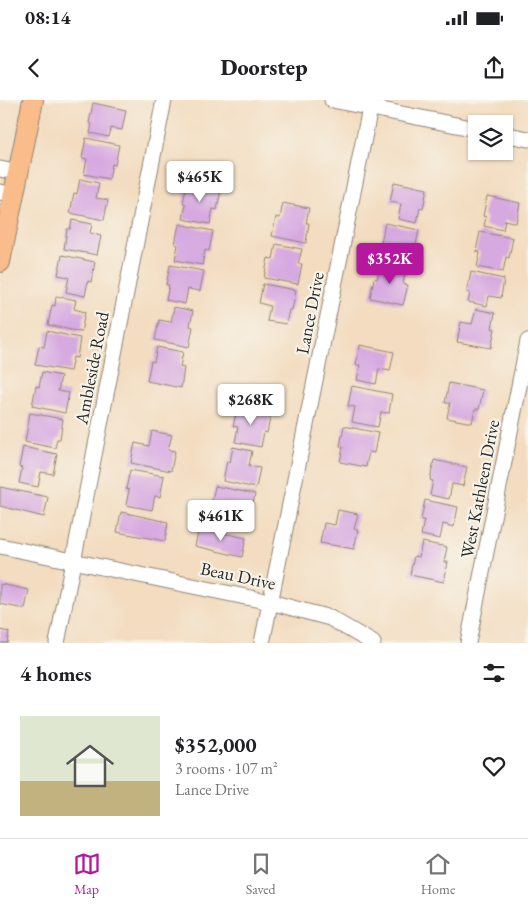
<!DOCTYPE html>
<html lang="en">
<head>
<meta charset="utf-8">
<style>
	:root { --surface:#fff; --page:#f2f2f2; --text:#202124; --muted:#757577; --line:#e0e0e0; --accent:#b5179e }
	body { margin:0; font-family:"EB Garamond",serif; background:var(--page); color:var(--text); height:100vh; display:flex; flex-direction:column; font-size:19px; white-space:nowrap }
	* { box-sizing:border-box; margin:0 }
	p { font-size:16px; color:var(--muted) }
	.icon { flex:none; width:28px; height:28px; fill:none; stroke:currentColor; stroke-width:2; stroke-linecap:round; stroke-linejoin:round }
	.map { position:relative; height:543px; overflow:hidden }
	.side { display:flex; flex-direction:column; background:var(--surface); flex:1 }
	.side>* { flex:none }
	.buttons { position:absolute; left:468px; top:15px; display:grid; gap:10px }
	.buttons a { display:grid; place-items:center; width:45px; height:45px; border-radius:0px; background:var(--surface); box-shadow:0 1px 4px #0004; font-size:25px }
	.price { position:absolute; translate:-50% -42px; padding:0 11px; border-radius:5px; background:#fff; color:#222; font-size:16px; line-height:32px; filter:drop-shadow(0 1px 2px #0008) }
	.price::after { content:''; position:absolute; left:50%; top:30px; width:15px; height:11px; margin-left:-8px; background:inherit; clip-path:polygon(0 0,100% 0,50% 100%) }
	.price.on { background:var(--accent); color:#fff }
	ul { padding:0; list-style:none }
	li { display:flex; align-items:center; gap:15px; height:125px; padding:0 20px }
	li+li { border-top:1px solid var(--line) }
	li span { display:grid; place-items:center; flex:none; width:140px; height:100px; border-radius:0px; color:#555 }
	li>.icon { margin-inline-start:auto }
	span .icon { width:60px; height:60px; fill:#fffc; stroke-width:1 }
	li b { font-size:21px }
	h2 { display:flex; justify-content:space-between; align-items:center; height:60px; padding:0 20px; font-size:21px }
	.status { display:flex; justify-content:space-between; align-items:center; height:35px; padding:0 25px; background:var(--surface); direction:ltr }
	.status svg { height:14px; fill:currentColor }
	header { display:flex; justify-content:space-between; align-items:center; height:65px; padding:0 20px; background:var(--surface); font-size:22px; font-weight:800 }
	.menu { display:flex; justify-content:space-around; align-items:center; height:70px; border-top:1px solid var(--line); background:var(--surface); font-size:14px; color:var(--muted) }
	.menu a { display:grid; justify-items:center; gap:2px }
	.menu .on { color:var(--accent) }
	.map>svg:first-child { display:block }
	.building { fill:#d7a9e1 }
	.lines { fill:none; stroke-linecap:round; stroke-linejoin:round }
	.minor-casing { stroke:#8f8475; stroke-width:17 }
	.major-casing { stroke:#8f8475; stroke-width:22 }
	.minor { stroke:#fff; stroke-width:15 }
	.major { stroke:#f9bc8a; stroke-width:20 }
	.labels { text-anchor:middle; stroke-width:4.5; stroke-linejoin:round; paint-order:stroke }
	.street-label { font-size:18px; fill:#2b2b2b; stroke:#f7f3e8 }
</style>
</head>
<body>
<div class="status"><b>08:14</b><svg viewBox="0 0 49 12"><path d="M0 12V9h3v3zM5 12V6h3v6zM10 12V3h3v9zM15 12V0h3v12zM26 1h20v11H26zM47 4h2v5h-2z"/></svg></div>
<header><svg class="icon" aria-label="back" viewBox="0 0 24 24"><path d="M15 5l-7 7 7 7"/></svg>Doorstep<svg class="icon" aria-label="share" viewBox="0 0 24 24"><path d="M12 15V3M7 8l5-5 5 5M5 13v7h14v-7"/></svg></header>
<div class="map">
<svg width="528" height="543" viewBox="0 0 528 543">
	<rect width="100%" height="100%" fill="#f7f3e8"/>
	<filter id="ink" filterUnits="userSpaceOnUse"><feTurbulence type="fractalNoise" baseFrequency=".02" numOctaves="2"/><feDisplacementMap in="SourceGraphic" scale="10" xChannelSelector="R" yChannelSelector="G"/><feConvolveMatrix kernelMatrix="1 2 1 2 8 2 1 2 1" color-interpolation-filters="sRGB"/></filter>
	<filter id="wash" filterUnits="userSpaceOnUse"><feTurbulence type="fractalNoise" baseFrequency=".0096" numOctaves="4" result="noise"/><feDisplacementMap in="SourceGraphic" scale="20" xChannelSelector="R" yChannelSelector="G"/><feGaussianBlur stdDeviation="1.12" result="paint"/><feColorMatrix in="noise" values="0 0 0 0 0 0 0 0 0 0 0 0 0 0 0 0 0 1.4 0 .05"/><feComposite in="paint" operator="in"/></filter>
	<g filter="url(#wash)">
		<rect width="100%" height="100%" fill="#f3dcbf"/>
		<g id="blocks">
			<g class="building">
				<polygon points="93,3 126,10 122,30 111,28 109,37 90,33 92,24 89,23"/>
				<polygon points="86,38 119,45 115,65 112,64 109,79 84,74 87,59 82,58"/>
				<polygon points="80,79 99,83 96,98 108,100 104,120 70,113 74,93 77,94"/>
				<polygon points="394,82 427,89 423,109 420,108 417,123 398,119 401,104 390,102"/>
				<polygon points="187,83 221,90 217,110 213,109 210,124 183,119 186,104 183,103"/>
				<polygon points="487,96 520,103 516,123 505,120 503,130 484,126 486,117 483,116"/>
				<polygon points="283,103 309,108 306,123 309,123 306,143 272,136 276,117 280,118"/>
				<polygon points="72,120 92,124 90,133 101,136 97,155 64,149 67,129 70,129"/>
				<polygon points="385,123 419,130 415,149 410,149 407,164 381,158 384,144 381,143"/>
				<polygon points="179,124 213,131 209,151 205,150 202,165 175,160 178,145 175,144"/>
				<polygon points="480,132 513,138 509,158 506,157 503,172 477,167 480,152 476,151"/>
				<polygon points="276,144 302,149 298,164 302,164 298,184 264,178 268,158 273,159"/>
				<polygon points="62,155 95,162 91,182 88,181 85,196 66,192 69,177 58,175"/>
				<polygon points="380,164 406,169 403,184 408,185 403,205 370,198 374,178 377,179"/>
				<polygon points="170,165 204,171 200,191 188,189 185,204 166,200 169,185 166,185"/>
				<polygon points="471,172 504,179 501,198 489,196 487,206 468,202 470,193 467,192"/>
				<polygon points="263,184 296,190 292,210 289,210 286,224 267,221 270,206 259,203"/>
				<polygon points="56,196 76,200 74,209 85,212 81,232 48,225 52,205 55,206"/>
				<polygon points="174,207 193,211 190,226 193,227 189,247 155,240 159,220 171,222"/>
				<polygon points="476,209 495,213 492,228 495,229 491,248 457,242 461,222 472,224"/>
				<polygon points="47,231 80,238 77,258 73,257 70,271 35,265 39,246 44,247"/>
				<polygon points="360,245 394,252 390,271 379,269 376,284 357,280 360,265 356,265"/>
				<polygon points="157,247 183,252 180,267 184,268 181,288 147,281 151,261 154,262"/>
				<polygon points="42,272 61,276 58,291 69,293 65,313 32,306 36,286 39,287"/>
				<polygon points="449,283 483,290 479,309 475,309 472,323 447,318 450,303 445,303"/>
				<polygon points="352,286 392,294 389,313 381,312 378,327 352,322 355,307 348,306"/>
				<polygon points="238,306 271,313 267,333 264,332 261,347 235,342 238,327 233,326"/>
				<polygon points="30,313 63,319 60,339 57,339 55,348 25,342"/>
				<polygon points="344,326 378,333 374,353 369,352 366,367 340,362 343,347 340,346"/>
				<polygon points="152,331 172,335 168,350 175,351 171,371 131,363 135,343 149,346"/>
				<polygon points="23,347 57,354 53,374 41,372 38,387 19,383 22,368 19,367"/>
				<polygon points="233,347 252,351 249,366 260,368 256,388 223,381 227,361 230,362"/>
				<polygon points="434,360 467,367 463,386 452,384 449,399 430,395 433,381 430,380"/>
				<polygon points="130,370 164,376 160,397 155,396 152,410 126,405 129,390 126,389"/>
				<polygon points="215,386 255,394 251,414 244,413 241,427 215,422 218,407 211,406"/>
				<polygon points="0,387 48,397 44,417 0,406"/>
				<polygon points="425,400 458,407 454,427 443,424 440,439 421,435 424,420 421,420"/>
				<polygon points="338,410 358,414 354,429 358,430 354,449 320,443 324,423 335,425"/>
				<polygon points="121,412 168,422 165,441 117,432"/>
				<polygon points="199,428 246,438 242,457 195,446"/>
				<polygon points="422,442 447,447 444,462 448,462 444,482 410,475 414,456 419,457"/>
				<polygon points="0,484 29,490 25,509 0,504"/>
				<polygon points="0,530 9,532 7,543 0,543"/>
			</g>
		</g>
	</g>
	<g filter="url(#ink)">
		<use href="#blocks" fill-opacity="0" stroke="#8f8475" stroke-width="1"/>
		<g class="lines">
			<defs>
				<g id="minor">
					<polyline points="332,0 476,29"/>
					<polyline points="504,34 528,39"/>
					<polyline points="0,69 18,73"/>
					<polyline points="0,92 14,95"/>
					<polyline points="0,446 270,502 330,518 373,543"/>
					<polyline points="57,543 164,0"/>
					<polyline points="262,543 370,8"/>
					<polyline points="468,543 528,241"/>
				</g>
				<polyline id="major" points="0,162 33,0"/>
			</defs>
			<use href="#minor" class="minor-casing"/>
			<use href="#major" class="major-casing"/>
			<use href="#minor" class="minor"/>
			<use href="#major" class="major"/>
		</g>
	</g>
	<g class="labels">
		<g class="street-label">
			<text transform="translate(310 213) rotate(-79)" y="6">Lance Drive</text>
			<text transform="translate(92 268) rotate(-79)" y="6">Ambleside Road</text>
			<text transform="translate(480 389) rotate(-79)" y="6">West Kathleen Drive</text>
			<text transform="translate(238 476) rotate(12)" y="6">Beau Drive</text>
		</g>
	</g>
</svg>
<div class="buttons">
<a><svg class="icon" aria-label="layers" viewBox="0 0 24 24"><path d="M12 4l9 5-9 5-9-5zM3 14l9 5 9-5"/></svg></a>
</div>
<b class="price" style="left:200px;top:103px">$465K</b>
<b class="price on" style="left:390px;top:185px">$352K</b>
<b class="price" style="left:251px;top:326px">$268K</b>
<b class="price" style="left:221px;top:442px">$461K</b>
</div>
<section class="side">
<h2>4 homes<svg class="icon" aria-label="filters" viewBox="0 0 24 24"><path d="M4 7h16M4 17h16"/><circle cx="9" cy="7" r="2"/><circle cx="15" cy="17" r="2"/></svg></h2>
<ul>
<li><span style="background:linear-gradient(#dfe7d0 65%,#c2b280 0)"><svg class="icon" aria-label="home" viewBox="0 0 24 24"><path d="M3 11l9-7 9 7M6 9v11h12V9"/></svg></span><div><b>$352,000</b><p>3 rooms · 107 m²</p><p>Lance Drive</p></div><svg class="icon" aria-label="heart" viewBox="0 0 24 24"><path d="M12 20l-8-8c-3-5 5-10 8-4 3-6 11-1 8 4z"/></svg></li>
</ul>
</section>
<nav class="menu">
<a class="on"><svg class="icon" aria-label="map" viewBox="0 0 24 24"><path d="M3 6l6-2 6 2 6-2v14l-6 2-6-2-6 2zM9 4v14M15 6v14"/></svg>Map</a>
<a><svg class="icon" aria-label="saved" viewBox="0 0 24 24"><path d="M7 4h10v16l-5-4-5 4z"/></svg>Saved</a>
<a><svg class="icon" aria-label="home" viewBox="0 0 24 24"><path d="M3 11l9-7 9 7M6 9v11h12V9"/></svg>Home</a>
</nav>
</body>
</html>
